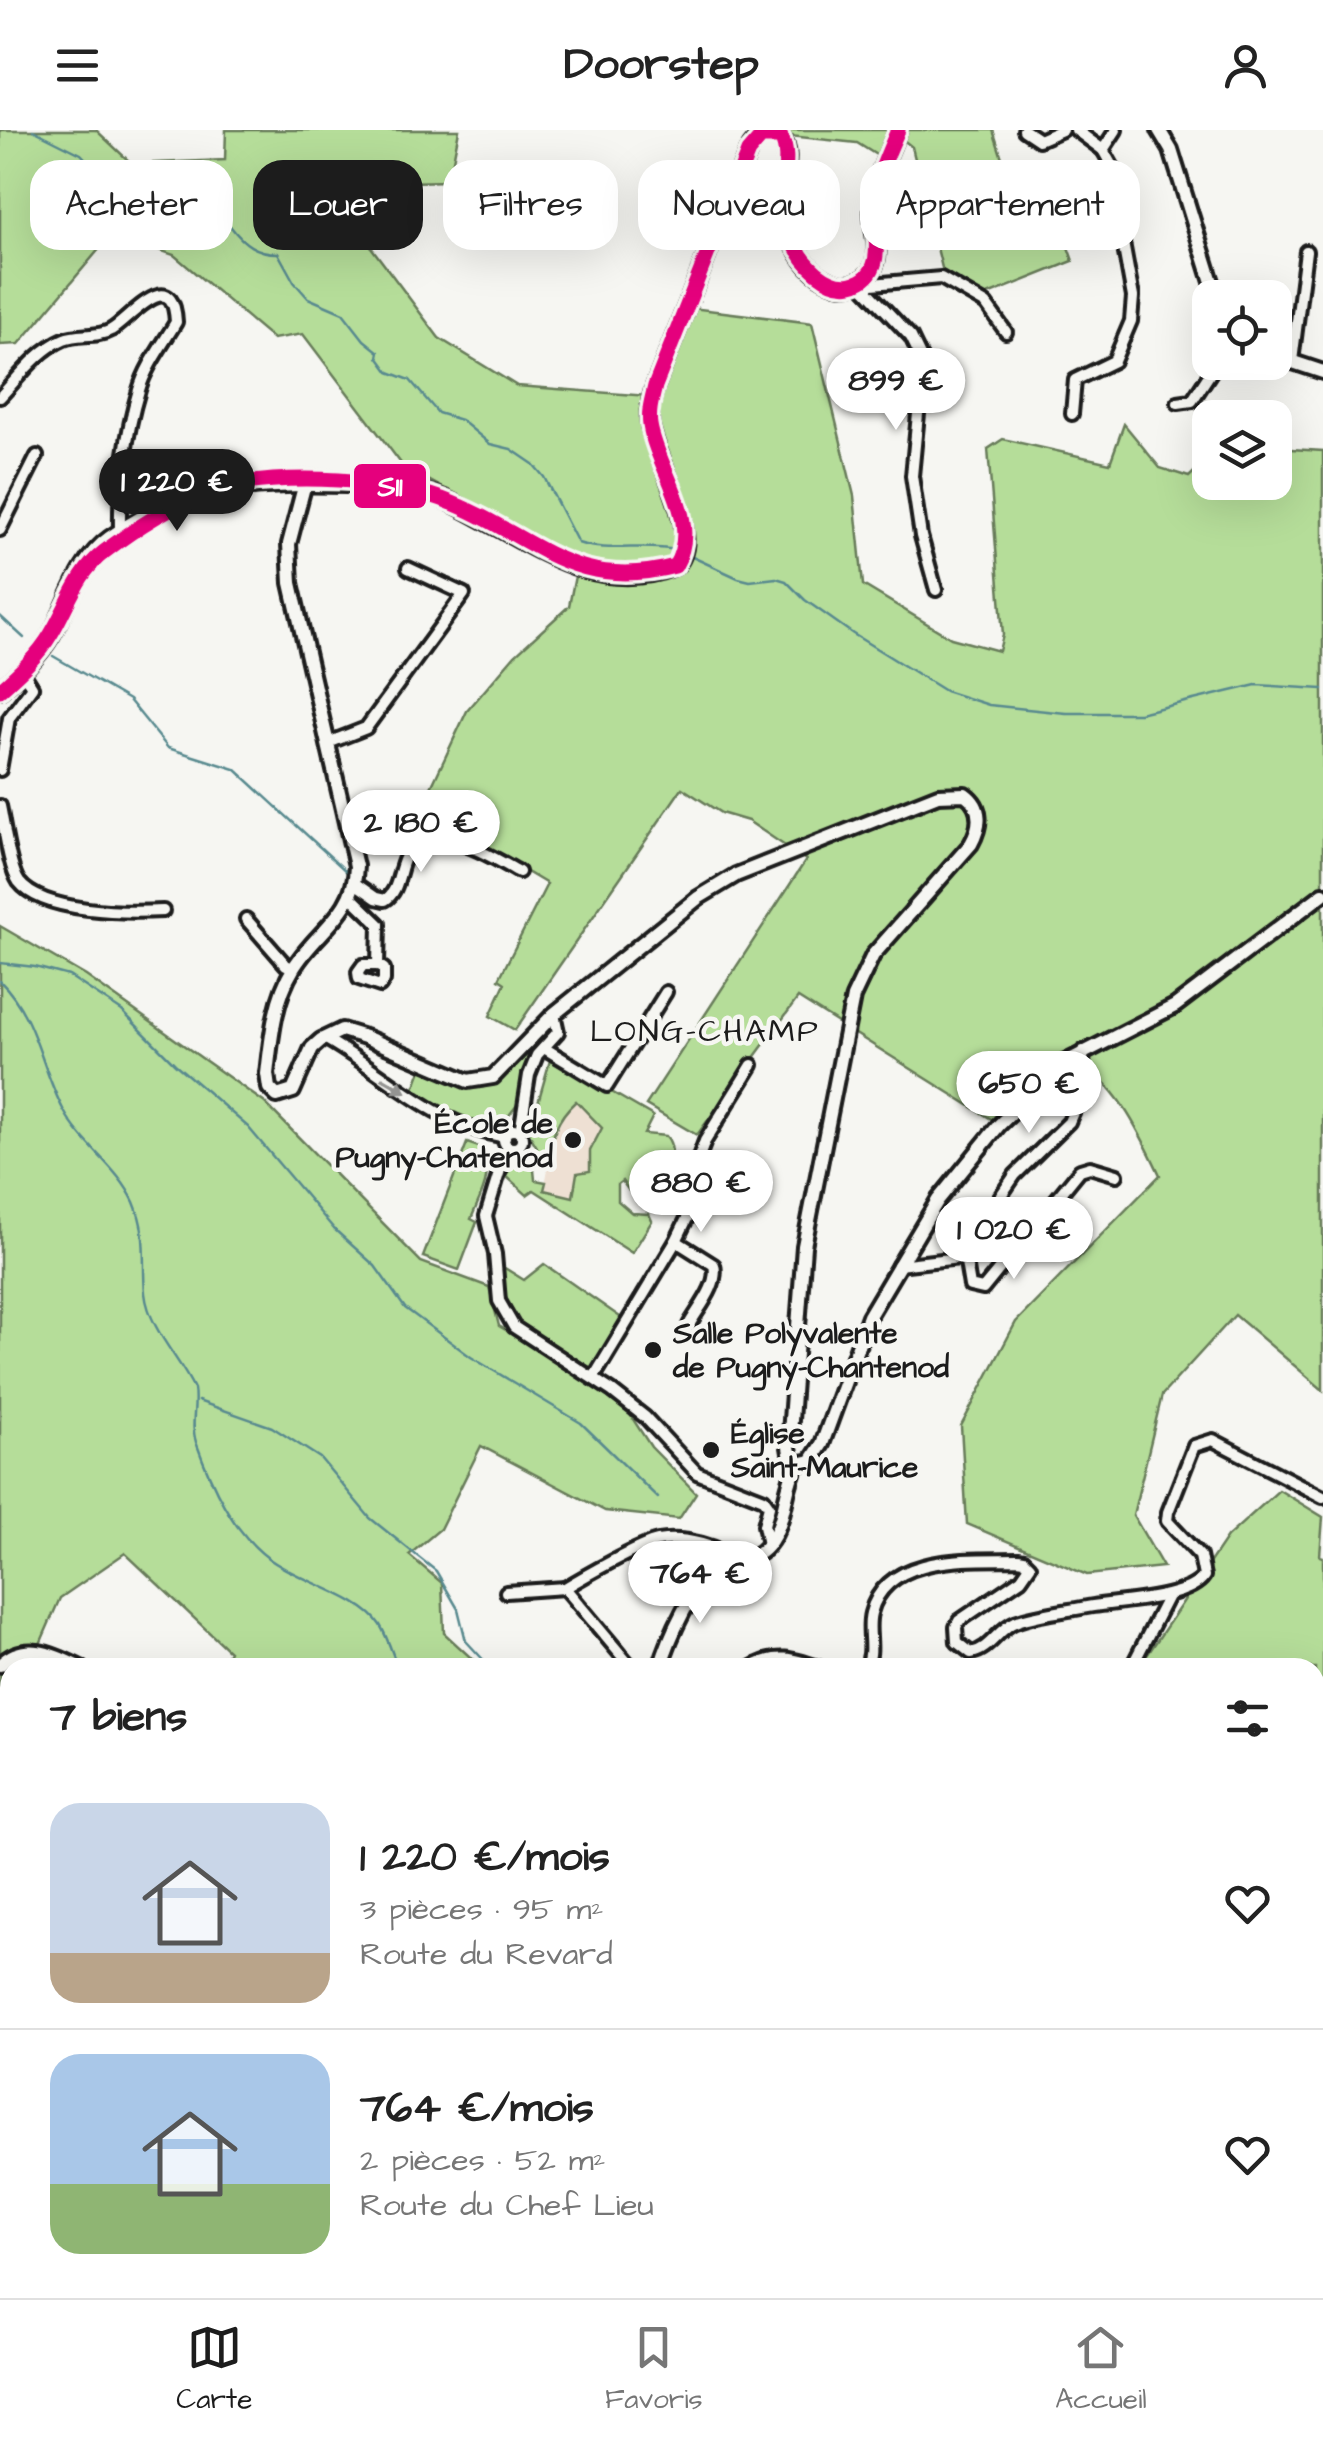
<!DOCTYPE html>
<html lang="fr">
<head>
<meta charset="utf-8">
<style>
	:root { --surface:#fff; --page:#f6f6f6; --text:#222; --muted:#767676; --line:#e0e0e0; --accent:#1c1c1c }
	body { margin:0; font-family:"Architects Daughter",sans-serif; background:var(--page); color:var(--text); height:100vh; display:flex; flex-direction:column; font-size:38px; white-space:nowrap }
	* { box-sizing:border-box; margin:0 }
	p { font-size:32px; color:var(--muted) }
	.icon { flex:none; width:55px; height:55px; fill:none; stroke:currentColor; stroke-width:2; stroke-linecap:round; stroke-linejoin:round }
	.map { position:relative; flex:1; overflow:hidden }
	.panel { position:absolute; left:0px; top:1528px; width:1325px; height:642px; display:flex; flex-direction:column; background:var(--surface); border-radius:30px 30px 0 0; box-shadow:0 10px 40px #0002 }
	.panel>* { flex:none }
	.top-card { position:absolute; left:30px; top:30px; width:1265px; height:90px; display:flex; gap:20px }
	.controls { position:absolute; left:1192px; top:150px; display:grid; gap:20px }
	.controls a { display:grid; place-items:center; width:100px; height:100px; border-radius:20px; background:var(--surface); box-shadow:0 10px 40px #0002; font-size:50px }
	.price { position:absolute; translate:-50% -85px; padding:0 22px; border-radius:35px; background:#fff; color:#222; font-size:32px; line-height:65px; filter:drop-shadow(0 2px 5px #0008) }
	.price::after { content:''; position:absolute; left:50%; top:60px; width:30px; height:22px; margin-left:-15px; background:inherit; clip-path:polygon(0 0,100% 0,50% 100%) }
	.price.on { background:var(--accent); color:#fff }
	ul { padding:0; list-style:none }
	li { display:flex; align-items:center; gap:30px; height:250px; padding:0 50px }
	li+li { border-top:2px solid var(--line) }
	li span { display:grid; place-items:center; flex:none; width:280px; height:200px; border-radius:30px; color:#555 }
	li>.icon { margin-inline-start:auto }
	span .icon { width:120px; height:120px; fill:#fffc; stroke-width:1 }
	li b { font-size:42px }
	h2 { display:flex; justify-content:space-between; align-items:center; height:120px; padding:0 50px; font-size:42px }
	.tag { padding:0 35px; border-radius:30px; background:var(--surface); box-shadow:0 10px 40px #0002; font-size:35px; line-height:90px }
	.tag.on { background:var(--accent); color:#fff }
	header { display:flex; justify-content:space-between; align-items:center; height:130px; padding:0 50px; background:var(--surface); font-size:45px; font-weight:700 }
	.tab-bar { display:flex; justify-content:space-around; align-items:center; height:140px; border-top:2px solid var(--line); background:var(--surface); font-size:28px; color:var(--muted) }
	.tab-bar a { display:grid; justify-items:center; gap:5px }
	.tab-bar .on { color:var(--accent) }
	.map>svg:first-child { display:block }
	.built { fill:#eee0d3 }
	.green { fill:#b5dd99; stroke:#687c5a; stroke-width:2.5 }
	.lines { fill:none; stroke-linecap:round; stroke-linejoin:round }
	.stream { stroke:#598a8f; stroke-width:2.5 }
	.minor-casing { stroke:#1c1c1c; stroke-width:18 }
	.tertiary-casing { stroke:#1c1c1c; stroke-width:20 }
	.secondary-casing { stroke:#1c1c1c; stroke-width:22 }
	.minor { stroke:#f6f6f2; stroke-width:10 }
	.tertiary { stroke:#f6f6f2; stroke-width:12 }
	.secondary { stroke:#f6f6f2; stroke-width:15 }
	.bus-1-casing { stroke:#f6f6f2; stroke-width:22 }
	.bus-1 { stroke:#e5007d; stroke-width:15 }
	.oneway { fill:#949492 }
	.poi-dot { fill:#1c1c1c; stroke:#f6f6f2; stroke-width:4 }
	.labels { text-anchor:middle; stroke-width:9; stroke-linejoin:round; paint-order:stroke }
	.poi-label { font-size:30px; font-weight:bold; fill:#1c1c1c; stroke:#f6f6f2; text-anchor:start }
	.neighbourhood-label { font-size:32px; letter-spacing:2.5px; fill:#1c1c1c; stroke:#f6f6f2 }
	.line-badge { stroke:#f6f6f2; stroke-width:4 }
	.badge-label { font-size:28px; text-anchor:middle; font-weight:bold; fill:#fff }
</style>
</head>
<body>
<header><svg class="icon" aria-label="menu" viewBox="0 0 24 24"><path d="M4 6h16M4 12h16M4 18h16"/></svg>Doorstep<svg class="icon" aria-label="person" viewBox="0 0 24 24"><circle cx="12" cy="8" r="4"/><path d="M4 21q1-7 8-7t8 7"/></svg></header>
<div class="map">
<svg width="1323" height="2168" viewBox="0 0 1323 2168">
	<rect width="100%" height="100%" fill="#f6f6f2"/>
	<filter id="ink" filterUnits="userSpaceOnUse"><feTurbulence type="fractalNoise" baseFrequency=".01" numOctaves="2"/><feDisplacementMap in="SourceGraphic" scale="20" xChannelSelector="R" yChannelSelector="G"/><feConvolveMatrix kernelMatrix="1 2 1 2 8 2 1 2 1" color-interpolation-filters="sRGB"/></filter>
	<g filter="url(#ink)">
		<polygon class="built" points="570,966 603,998 590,1021 590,1042 577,1044 573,1067 544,1060 548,1039 550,999"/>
		<g class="green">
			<path d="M 0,0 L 96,0 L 132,34 L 225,30 L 226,0 L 459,0 L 449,51 L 324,54 L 439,208 L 517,256 L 648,266 L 684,177 L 812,193 L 854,366 L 863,455 L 951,508 L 999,521 L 1003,505 L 988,319 L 1003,309 L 1110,333 L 1124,294 L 1160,338 L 1189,347 L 1210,327 L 1210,352 L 1275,352 L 1275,318 L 1323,321 L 1323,1260 L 1235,1185 L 1162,1265 L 1133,1385 L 1163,1437 L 1087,1445 L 967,1394 L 961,1296 L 1016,1192 L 1160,1045 C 1142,1007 1114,946 1073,931 L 1004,997 L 798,868 L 697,1005 L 646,975 L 806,730 L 748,691 L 721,683 L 682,658 L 515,900 L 490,886 L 505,853 L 499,849 L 547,754 L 421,679 L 467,581 L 515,525 L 569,476 L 576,441 L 539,411 L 403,336 L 303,204 L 273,209 L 174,125 L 112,104 L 19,214 L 0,215 Z"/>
			<polygon points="790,0 886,0 888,6 878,26 857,13 789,6"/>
			<polygon points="891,0 993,0 1012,59 1052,72 1073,131 985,166 943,142 912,17"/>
			<polygon points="0,796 86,846 265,973 421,1132 489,1157 499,1196 565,1235 629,1283 651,1317 696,1363 679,1389 605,1381 481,1316 440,1399 409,1425 442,1453 444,1503 481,1537 221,1537 229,1521 125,1423 60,1468 40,1514 72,1537 10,1538 10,2160 550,2160 559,2166 562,2160 1315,2160 1315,1538 1139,1537 1227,1407 1279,1360 1323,1387 1320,1426 1323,1427 1323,2168 0,2168"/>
			<path d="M 523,919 L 531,927 L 517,975 L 497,1001 L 470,996 L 413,961 L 421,940 C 480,963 483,972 523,919 Z"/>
			<path d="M 551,927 L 653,986 L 644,1004 L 666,1006 C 682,1024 662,1062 641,1067 L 629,1061 L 622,1051 L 618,1054 L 618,1071 L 632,1083 L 649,1084 L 652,1091 L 632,1123 L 534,1060 L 527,1065 L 505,1045 L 508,1028 L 515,1025 L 534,1040 L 535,1050 L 546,1052 L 544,1060 L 573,1067 L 577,1043 L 590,1041 L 590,1021 L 602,998 L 576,971 C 556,989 551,1007 549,1033 L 537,1026 L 537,1017 L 529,1004 Z"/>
			<path d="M 467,1013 L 479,1017 C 496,1042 481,1064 471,1089 L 477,1092 L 459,1140 L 423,1127 Z"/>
			<polygon points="544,1134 623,1189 594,1233 598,1236 595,1240 517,1194 503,1167 503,1137 524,1150"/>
		</g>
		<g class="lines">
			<g class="stream">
				<path d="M 33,0 L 81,24 L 117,62 L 155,67 L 194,65 L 213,72 C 217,86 223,87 231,97 C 244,114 256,123 278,123 L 294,152 L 308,168 L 343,183 L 364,210 L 379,222 L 378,227 L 389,242 L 410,250 L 438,283 L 461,290 L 490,314 L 511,319 L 533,334 L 544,347 L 578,413 C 608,423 644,413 676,420"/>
				<polyline points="688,425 738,448 750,451 776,448 786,451 805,470 853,504 945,561 989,575 1066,583 1139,583 1256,555 1323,559"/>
				<polyline points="0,486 24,508"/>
				<polyline points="53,526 129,570 168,618 235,639 347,742"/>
				<polyline points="0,833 35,837 69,846 122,881 175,934 248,997 334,1099 375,1136 405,1178 471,1227 581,1293 658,1368"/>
				<path d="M 0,851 C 37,888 40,937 64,981 C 82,1015 118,1037 134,1072 C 148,1105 142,1130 145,1163 C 149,1199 179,1227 194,1259 C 197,1277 190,1295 196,1312 C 211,1354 232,1401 268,1428 C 297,1451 362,1466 380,1495 C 388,1508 392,1523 398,1538"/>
				<polyline points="198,1271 272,1297 320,1328 370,1388 436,1441 458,1479 466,1511 491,1538"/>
				<polyline points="1315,2029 1323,2037"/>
				<polyline points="996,2160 1002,2168"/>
			</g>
			<defs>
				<g id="minor">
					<polyline points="1024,0 1039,10 1062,0"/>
					<polyline points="1076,0 1103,20 1116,0"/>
					<polyline points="863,148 872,154 941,148 986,174 1006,202"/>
					<polyline points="858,151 911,207 923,232 912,346 921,406 936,460"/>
					<polyline points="1292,231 1306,121"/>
					<path d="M 0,267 C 19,247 38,220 64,209 C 78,203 97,208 111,200 C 128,191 173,132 176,192 C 163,214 146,236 139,260 C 126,303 119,354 120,399 L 123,403"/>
					<polyline points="1178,273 1192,271 1211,242 1211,232"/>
					<polyline points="1072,284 1075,250 1114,231 1131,191 1133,167 1115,69 1116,43 1103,20"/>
					<polyline points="0,400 37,326"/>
					<polyline points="328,613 366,598 464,464 408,438"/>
					<polyline points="0,640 9,588 32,557 22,541"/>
					<path d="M 0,676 C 4,694 9,738 19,752 C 43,783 128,783 163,781"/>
					<path d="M 356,754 L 376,768 L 385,770 C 399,761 398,743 405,728 C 426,684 492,727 519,742"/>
					<polyline points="351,767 379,794 378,835 384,839 384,850 380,856 359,849 358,842 363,835 378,835"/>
					<polyline points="246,789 286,835 293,838"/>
					<path d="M 324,908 C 383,941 435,996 505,1007"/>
					<polyline points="544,918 607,956 666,862"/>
					<circle cx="513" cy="1009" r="9"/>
					<polyline points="520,1003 529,945 537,925 558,902 554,884"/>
					<polyline points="513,1018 500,1040 486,1086 495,1124 499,1171 514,1197 612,1261 645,1287 697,1343 764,1369 769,1376 764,1395 768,1415"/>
					<polyline points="985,1089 1015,1045 1069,992 1084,956 1083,921"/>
					<path d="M 676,1111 L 714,1135 C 719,1155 699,1177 689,1195"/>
					<polyline points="898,1135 959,1128 966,1132 970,1156 983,1159 1080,1040 1090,1037 1117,1045"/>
					<polyline points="594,1247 676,1111 696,1070 693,1043 705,1011 752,935"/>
					<polyline points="506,1462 565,1458"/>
					<path d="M 632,1538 L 565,1458 C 583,1447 639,1415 658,1411 C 684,1406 720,1416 741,1433"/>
					<path d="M 751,1538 C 776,1522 795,1529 821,1538"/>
					<path d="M 865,1538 C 876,1522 866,1502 871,1483 C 886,1423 971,1430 1018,1429 L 1024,1430 L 1030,1436 L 1021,1449 L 959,1491 L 956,1497 L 957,1512 L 971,1523 C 990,1520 998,1499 1015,1492 C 1039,1483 1068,1481 1093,1476 C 1122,1471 1189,1469 1204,1446 L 1200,1426 L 1167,1391 L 1168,1382 L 1194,1316 L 1213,1310 L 1323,1367"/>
					<polyline points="1131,1538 1168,1466"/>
					<polyline points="1315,1864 1323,1865"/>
					<polyline points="957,2160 969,2168"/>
					<polyline points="160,2168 164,2160"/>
				</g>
				<g id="tertiary">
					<polyline points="1159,0 1171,20 1217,168"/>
					<polyline points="1275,226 1323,242"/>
					<path d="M 305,353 L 289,414 L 291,453 L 356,736 C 355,785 315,801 293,839 C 274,870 271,910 267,944 L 269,958 L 277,966 L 293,961 L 312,918 L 321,910 L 342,900 L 365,907 L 468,951 L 493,947 L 554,884 L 698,768 L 736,745 L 938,665 L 965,664 C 983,677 981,696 971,714 L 873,825 L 853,867 L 804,1116 L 789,1317 L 791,1329 L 797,1334"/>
					<polyline points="797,1334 811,1331 822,1314 869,1186 938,1070 999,995 1062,934 1175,876 1323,764"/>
					<path d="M 0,1535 C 25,1510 53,1525 81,1538"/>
					<path d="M 660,1538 C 668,1511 693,1450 720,1438 C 738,1430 754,1432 768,1415 C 787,1391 783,1360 797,1334"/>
					<polyline points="323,2168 324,2160"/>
				</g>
				<path id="secondary" d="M 0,560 C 20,543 38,527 51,505 C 70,472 78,432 110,409 C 185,355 258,351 347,354 C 380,355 413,356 444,369 C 519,402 588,470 675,436 C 705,407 656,331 650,295 C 648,281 651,270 655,256 L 748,22 C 756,8 764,0 781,7 C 792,24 784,41 783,59 C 781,95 799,142 837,154 C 849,157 863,152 871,141 C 883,123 872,100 873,81 C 873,53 888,25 898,0"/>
			</defs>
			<use href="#minor" class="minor-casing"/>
			<use href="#tertiary" class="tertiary-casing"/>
			<use href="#secondary" class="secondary-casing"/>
			<use href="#minor" class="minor"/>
			<use href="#tertiary" class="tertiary"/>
			<use href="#secondary" class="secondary"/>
			<defs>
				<path id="bus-1" d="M 0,560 C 19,543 38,526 51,504 C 68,476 77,443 104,422 C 133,400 168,377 202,364 C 263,341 381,346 442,369 C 531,402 570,464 675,436 C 703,390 657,340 650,295 C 648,281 652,269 655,256 L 748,22 L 761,7 L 781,7 C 790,25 784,41 783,60 C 782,90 793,123 817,143 C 827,151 839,157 852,154 C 892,144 870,93 875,65 C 879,42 889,21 898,0"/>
			</defs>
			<use href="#bus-1" class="bus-1-casing"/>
			<use href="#bus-1" class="bus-1"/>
		</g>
		<defs><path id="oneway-solid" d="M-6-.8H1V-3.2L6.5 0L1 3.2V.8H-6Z" transform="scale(2.5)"/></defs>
		<use class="oneway" href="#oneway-solid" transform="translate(394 955) rotate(30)"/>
	</g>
	<g class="poi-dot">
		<circle cx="573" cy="1010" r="10"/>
		<circle cx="653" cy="1220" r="10"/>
		<circle cx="711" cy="1320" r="10"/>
	</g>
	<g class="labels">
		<g class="poi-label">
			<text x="553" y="1003" text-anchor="end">École de<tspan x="553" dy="34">Pugny-Chatenod</tspan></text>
			<text x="673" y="1213">Salle Polyvalente<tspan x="673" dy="34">de Pugny-Chantenod</tspan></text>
			<text x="731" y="1313">Église<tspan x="731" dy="34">Saint-Maurice</tspan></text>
		</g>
		<g class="neighbourhood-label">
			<text x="705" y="911">LONG-CHAMP</text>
		</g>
	</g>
	<rect class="line-badge" x="352" y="332" width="76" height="48" rx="10" fill="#e5007d"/>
	<g class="badge-label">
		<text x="390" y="366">S11</text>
	</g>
</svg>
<div class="controls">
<a><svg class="icon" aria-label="locate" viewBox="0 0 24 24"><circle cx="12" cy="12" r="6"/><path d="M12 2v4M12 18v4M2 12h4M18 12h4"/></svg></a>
<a><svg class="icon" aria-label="layers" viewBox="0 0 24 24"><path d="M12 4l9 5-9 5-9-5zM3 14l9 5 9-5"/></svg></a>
</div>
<b class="price" style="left:896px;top:303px">899 €</b>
<b class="price on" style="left:177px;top:404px">1 220 €</b>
<b class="price" style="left:421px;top:745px">2 180 €</b>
<b class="price" style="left:1029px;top:1006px">650 €</b>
<b class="price" style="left:701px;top:1105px">880 €</b>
<b class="price" style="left:1014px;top:1152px">1 020 €</b>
<b class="price" style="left:700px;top:1496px">764 €</b>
<div class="top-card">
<a class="tag">Acheter</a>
<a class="tag on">Louer</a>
<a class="tag">Filtres</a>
<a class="tag">Nouveau</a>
<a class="tag">Appartement</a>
</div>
<section class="panel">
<h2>7 biens<svg class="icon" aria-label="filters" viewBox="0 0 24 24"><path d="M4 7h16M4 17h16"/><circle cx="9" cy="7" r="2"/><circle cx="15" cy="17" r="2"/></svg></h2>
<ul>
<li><span style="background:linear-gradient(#c9d6e8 75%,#b9a48a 0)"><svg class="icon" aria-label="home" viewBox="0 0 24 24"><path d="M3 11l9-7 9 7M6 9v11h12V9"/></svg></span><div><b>1 220 €/mois</b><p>3 pièces · 95 m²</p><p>Route du Revard</p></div><svg class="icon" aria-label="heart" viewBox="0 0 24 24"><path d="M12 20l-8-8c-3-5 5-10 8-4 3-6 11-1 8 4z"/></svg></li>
<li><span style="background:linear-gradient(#a9c7e8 65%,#8fb573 0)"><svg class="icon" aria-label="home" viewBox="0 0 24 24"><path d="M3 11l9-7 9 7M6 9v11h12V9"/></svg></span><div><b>764 €/mois</b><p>2 pièces · 52 m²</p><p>Route du Chef Lieu</p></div><svg class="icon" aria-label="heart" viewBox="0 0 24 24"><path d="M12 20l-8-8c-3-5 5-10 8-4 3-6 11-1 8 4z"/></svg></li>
</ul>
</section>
</div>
<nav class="tab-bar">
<a class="on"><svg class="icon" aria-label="map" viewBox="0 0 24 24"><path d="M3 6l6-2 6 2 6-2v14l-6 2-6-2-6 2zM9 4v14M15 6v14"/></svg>Carte</a>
<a><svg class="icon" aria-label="saved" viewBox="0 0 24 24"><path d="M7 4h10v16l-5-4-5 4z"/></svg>Favoris</a>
<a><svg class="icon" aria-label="home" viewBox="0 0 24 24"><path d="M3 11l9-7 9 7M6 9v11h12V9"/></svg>Accueil</a>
</nav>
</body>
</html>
